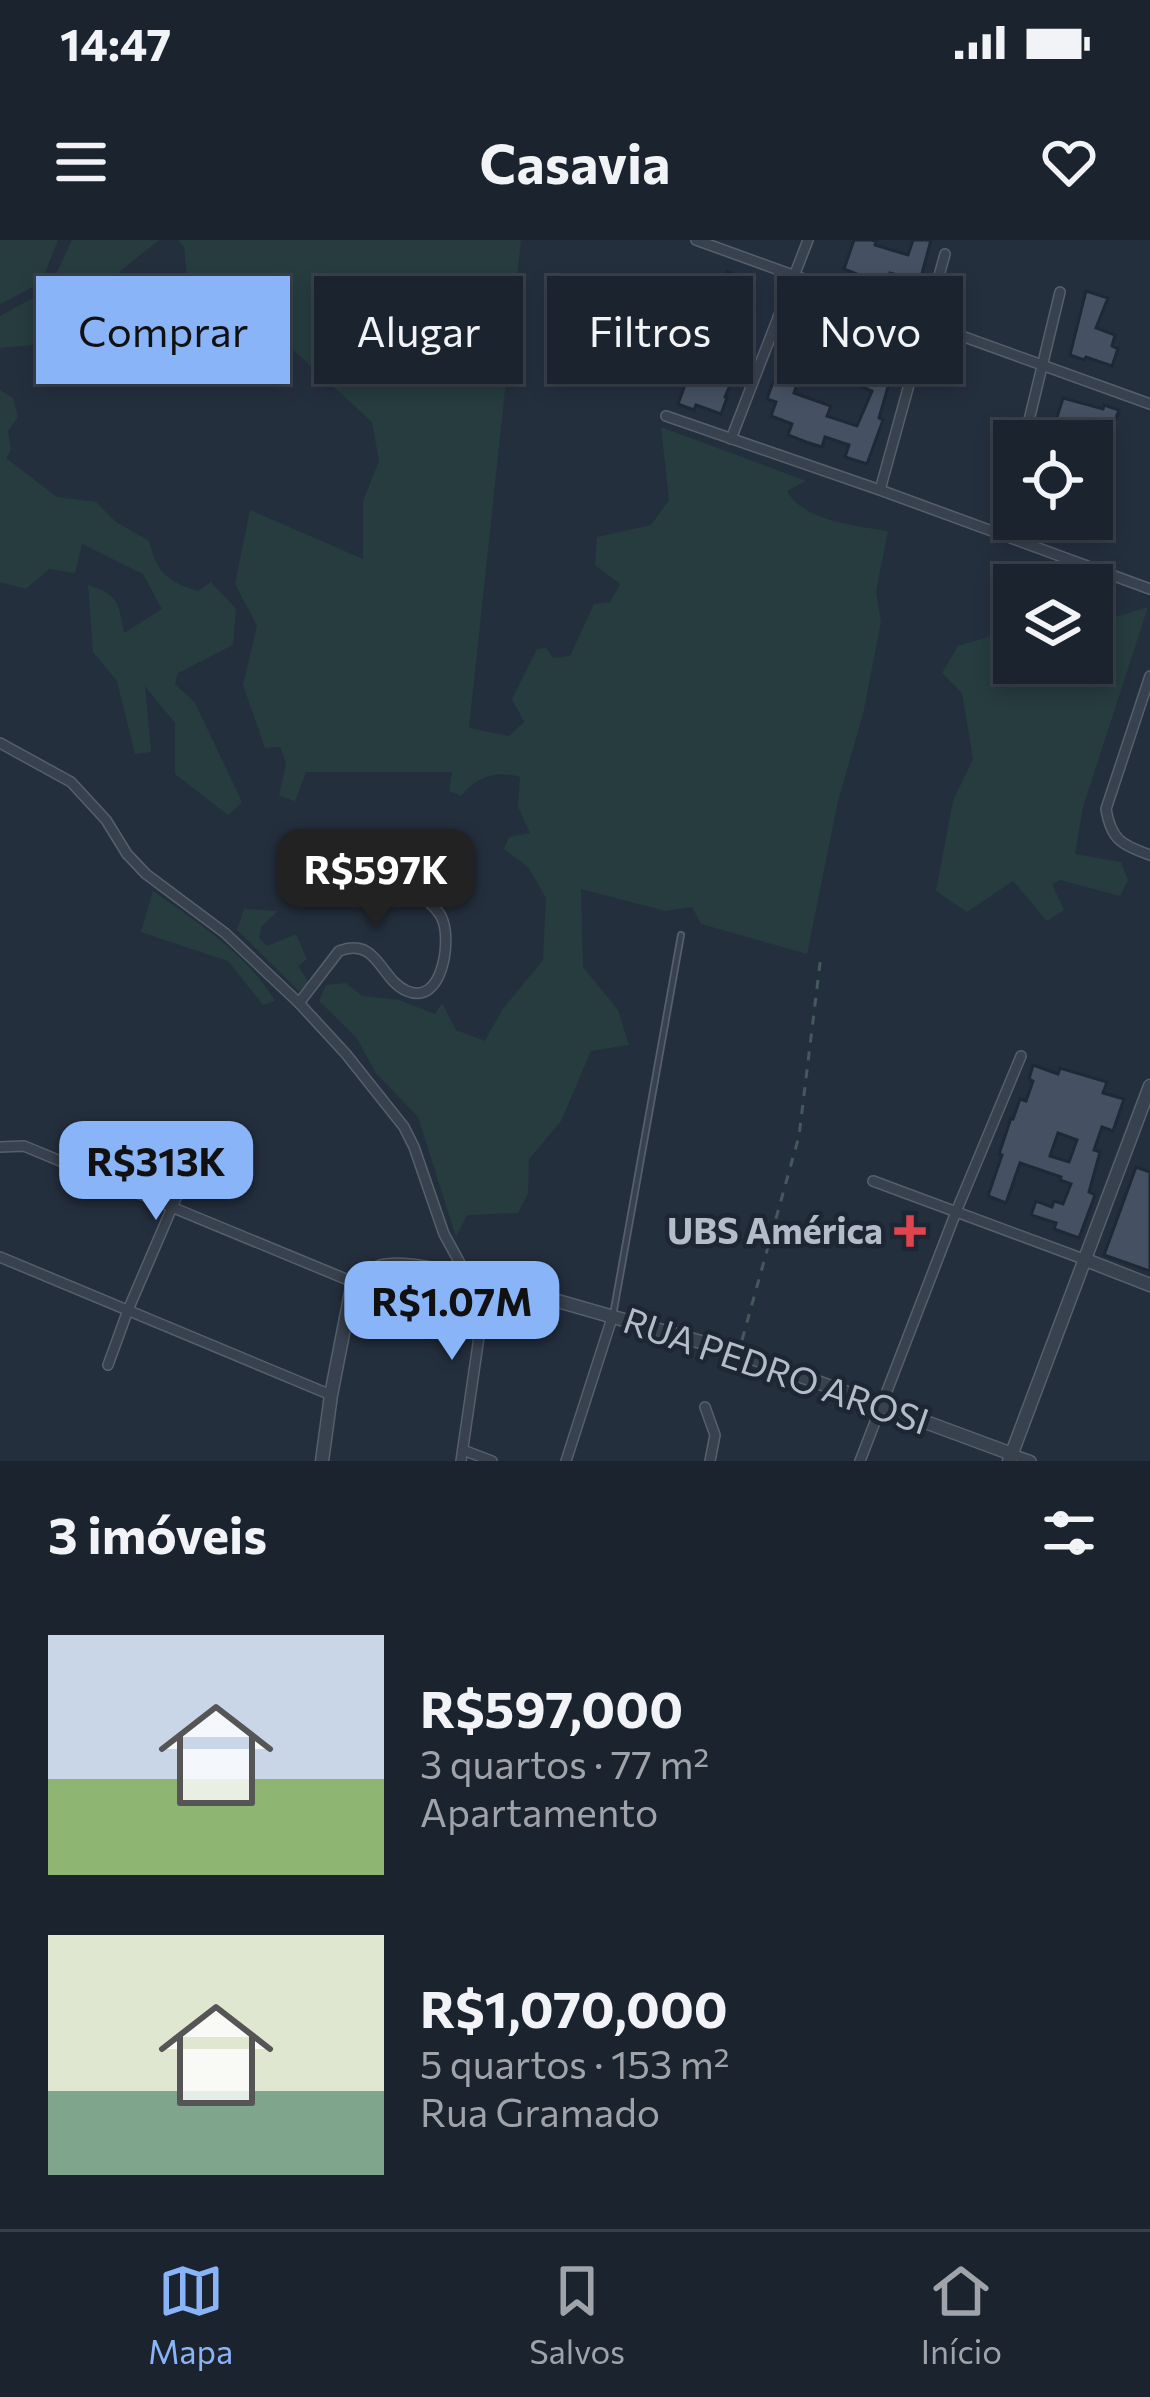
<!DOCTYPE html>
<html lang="pt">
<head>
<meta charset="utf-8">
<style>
	:root { --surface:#1b232e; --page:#282f3a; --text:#f1f3f6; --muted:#a0a4aa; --line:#39404a; --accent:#8ab4f8 }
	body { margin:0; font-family:Commissioner,sans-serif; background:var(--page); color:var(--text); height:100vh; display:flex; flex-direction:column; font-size:45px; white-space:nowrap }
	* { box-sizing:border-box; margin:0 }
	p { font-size:39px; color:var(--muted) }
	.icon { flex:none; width:66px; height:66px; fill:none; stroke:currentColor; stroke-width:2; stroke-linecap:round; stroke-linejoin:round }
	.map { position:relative; height:1221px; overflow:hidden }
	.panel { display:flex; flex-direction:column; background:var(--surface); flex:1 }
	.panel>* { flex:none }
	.top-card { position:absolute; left:36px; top:36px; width:1080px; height:108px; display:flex; gap:24px }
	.fabs { position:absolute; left:993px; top:180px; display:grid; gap:24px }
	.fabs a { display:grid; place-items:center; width:120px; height:120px; border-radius:0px; background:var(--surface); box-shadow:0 6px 18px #0003,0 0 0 3px var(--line); font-size:60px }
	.price { position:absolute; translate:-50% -102px; padding:0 27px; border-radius:24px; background:var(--accent); color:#111; font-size:39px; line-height:78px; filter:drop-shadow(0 3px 6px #0008) }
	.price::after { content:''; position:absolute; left:50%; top:72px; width:36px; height:27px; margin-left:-18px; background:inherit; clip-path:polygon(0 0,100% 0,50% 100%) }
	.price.on { background:#222; color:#fff }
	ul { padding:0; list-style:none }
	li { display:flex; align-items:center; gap:36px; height:300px; padding:0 48px }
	li span { display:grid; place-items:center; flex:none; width:336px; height:240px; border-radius:0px; color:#555 }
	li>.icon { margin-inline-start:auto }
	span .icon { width:144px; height:144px; fill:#fffc; stroke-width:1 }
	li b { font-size:51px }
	h2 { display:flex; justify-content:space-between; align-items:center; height:144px; padding:0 48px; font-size:51px }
	.pill { padding:0 42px; border-radius:0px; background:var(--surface); box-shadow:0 6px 18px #0003,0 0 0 3px var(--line); font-size:42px; line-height:108px }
	.pill.on { background:var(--accent); color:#111 }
	.status { display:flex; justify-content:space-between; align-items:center; height:84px; padding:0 60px; background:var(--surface); direction:ltr }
	.status svg { height:33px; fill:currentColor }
	header { display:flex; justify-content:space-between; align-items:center; height:156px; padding:0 48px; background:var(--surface); font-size:54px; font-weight:700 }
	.tab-bar { display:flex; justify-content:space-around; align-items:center; height:168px; border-top:3px solid var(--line); background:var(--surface); font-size:33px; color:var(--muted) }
	.tab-bar a { display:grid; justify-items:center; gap:6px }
	.tab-bar .on { color:var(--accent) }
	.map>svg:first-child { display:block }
	.green { fill:#263c3f }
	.building { fill:#455162; stroke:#1f2835; stroke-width:3; fill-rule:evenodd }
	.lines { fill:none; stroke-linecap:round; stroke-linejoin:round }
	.service-casing { stroke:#565f6c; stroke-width:8 }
	.minor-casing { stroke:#565f6c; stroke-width:12 }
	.tertiary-casing { stroke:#565f6c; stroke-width:15 }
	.path { stroke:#44595c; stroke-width:3; stroke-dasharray:9 9; stroke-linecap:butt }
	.service { stroke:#38414e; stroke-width:4.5 }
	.minor { stroke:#38414e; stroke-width:9 }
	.tertiary { stroke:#38414e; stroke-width:12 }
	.health-dot { fill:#e0444e; stroke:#1d2633; stroke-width:4.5 }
	.labels { text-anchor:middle; stroke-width:9; stroke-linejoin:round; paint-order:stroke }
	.poi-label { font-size:36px; font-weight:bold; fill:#b4bcc9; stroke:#1d2633; text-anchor:end }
	.street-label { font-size:36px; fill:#b4bcc9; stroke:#1d2633 }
</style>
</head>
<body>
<div class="status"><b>14:47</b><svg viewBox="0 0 49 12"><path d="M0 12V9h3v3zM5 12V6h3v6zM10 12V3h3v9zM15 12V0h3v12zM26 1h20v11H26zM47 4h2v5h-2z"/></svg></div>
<header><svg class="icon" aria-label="menu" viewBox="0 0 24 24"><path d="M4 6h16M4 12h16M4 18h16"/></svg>Casavia<svg class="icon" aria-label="heart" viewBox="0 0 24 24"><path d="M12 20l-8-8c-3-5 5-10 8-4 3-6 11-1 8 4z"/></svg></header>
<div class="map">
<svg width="1150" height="1221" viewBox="0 0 1150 1221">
	<rect width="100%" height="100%" fill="#242f3e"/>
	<g class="green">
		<polygon points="0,0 58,0 41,43 0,64"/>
		<polygon points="72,0 159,0 119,32 118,53 142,76 135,81 78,58 58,68 55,116 50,117 42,104 0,108 0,76 49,49"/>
		<path d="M 178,0 L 521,0 L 469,488 L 509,496 L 524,482 L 512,459 L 537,409 L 546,408 L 553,418 L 570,416 L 594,364 L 610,362 L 620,344 L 595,325 L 597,297 L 651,285 L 669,260 L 661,187 L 806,241 L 787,251 C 803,281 857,286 888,291 L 876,352 L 881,382 L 863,474 L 838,561 L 807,714 L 701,684 L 692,667 L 665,671 L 581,649 L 583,727 L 618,770 L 629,805 L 591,811 L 561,881 L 529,919 L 528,953 L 518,973 L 467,975 L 456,997 L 418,877 L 376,833 L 356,797 L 319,761 L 326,745 L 346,743 L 362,756 L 399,760 L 435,774 L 442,763 L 456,790 L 485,801 L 502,770 L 543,720 L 546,658 L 528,627 L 504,609 L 509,597 L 530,593 L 518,567 L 520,537 C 498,530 476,536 461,556 L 449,551 L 452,532 L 306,532 L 295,561 L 279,556 L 286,523 L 280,507 L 265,508 L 243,445 L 257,386 L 235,344 L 250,270 L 363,319 L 363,261 L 379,221 L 372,182 L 233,55 L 225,69 L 208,71 L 187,36 L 184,7 Z"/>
		<path d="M 0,150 L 13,158 L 18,177 L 8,191 L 11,210 L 6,218 L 57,257 L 96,262 L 116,282 L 149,301 C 157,333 167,341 198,351 L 211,342 L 236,369 L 233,405 L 178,433 L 175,444 L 195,463 L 242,562 L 228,575 L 175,534 L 175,483 L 145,446 L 151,512 L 135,514 L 117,441 L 93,412 L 88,345 C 119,354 119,365 124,393 L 162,369 L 143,334 L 82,304 L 75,333 L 49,329 L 26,349 L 0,342 Z"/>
		<polygon points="1148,367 1083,567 1075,614 1121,622 1128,640 1120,656 1060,640 1052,644 1064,670 1047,681 1013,641 967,672 936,651 953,561 973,519 962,453 942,433 958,406 1005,392 1014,392 1014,423 1092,423 1092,384"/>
		<path d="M 153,651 C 198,683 246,713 275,761 L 263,765 L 228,721 L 141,692 Z"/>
		<polygon points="244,669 278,671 262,686 259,698 267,706 296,694 307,719 298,726 309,743 299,751 237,690"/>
	</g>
	<g class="building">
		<polygon points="854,0 871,0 876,1 875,5 908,15 913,0 931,0 920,41 890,33 886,48 863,41 864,37 844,29"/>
		<polygon points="727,31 740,37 738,43 745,46 739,60 719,52"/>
		<polygon points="1086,51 1108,58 1096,88 1115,95 1112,106 1118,109 1112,126 1086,117 1084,120 1070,115"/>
		<polygon points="740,64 755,69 740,117 742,118 725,157 727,158 721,174 696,165 694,170 678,164 710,76 733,84"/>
		<path d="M 809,66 L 847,84 L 896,101 L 889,118 L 895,120 L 888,139 L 890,140 L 879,178 L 883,180 L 867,224 L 845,217 L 849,205 L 825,197 L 822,207 L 806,202 L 788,195 L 792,184 L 771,176 L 776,162 L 767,159 L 773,142 L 776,143 L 790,104 L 802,109 L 809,92 L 801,89 ZM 823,95 L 868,110 L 855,144 L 872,151 L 857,186 L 827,176 L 831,166 L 794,153 L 803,125 L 805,126 L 807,121 L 812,123 Z"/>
		<polygon points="1063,158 1103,169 1104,165 1119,170 1111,191 1096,185 1089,201 1083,201 1053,190"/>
		<polygon points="1014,279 1056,279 1051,294 1013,281"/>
		<path d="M 1033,825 L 1058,834 L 1060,828 L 1107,842 L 1103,853 L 1124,859 L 1113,891 L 1102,887 L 1094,910 L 1100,912 L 1089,952 L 1095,955 L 1079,998 L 1054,989 L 1056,983 L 1031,975 L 1036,961 L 1052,967 L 1054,961 L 1063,964 L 1071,944 L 1060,940 L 1061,937 L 1020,923 L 1006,963 L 988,956 L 1002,915 L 999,914 L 1011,878 L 1013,879 L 1020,859 L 1026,861 L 1033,841 L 1029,839 ZM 1058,893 L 1077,900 L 1069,922 L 1050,916 Z"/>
		<polygon points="1136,927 1150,932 1150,1031 1104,1015"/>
	</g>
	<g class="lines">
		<defs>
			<polyline id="service" points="613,1075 681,695"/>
			<g id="minor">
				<polyline points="696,0 1150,164"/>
				<polyline points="666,176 880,250 1150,349"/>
				<polyline points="731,199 808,0"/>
				<polyline points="1024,201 1060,52"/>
				<polyline points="880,250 945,14"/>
				<polyline points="1000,293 1014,240"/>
				<path d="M 1150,436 L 1106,569 C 1111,599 1121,605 1150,615"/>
				<polyline points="0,503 71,542 106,580 127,614 146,634 225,693 299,763 346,814 404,887 414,907 444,994 467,1036 481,1083"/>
				<path d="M 299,763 L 339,711 C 378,696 380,740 407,751 C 442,766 451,703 443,681 C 439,669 428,662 418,653"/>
				<polyline points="0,907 24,906 353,1042"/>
				<polyline points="873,941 1086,1020"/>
				<polyline points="0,1017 331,1155"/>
				<polyline points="108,1125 128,1070 195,914"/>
				<polyline points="705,1167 715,1195 710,1221"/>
				<polyline points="463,1210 492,1221"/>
				<polyline points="1012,1214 1031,1221"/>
				<polyline points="461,1221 481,1083 502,1045"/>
				<polyline points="566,1221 613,1075"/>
				<polyline points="860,1221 956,972 1021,816"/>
			</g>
			<g id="tertiary">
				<polyline points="1086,1020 1150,1045"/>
				<path d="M 322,1221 L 331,1155 L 353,1042 C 361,1037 370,1030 379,1027 C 403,1018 475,1038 502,1045 L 739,1113 L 1012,1214"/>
				<polyline points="1009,1221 1150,846"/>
			</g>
		</defs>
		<use href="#service" class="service-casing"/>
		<use href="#minor" class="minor-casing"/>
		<use href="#tertiary" class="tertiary-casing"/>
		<polyline class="path" points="742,1100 799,896 821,715"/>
		<use href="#service" class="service"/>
		<use href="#minor" class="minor"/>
		<use href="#tertiary" class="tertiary"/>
	</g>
	<path class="health-dot" d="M904 973h12v12h12v12h-12v12h-12v-12h-12v-12h12z"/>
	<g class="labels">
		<g class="poi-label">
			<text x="883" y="1004">UBS América</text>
		</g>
		<g class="street-label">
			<text transform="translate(776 1131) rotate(19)" y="13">RUA PEDRO AROSI</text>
		</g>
	</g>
</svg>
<div class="fabs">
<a><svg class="icon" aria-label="locate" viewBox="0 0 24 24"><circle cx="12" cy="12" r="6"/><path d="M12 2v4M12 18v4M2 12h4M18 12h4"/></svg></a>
<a><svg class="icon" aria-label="layers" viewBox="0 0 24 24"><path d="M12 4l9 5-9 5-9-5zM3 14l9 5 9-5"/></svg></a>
</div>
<b class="price on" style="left:376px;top:691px">R$597K</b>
<b class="price" style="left:156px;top:983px">R$313K</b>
<b class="price" style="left:452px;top:1123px">R$1.07M</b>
<div class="top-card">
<a class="pill on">Comprar</a>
<a class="pill">Alugar</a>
<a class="pill">Filtros</a>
<a class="pill">Novo</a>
</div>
</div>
<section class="panel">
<h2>3 imóveis<svg class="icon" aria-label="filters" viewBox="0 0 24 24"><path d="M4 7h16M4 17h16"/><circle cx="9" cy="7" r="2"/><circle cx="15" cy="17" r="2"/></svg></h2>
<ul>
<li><span style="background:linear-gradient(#c9d6e8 60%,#8fb573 0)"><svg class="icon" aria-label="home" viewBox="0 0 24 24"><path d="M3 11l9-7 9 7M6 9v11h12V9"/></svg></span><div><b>R$597,000</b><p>3 quartos · 77 m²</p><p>Apartamento</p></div></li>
<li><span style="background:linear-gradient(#dfe7d0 65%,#7fa58c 0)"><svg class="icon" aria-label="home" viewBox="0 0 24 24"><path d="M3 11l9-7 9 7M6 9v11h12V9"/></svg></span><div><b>R$1,070,000</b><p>5 quartos · 153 m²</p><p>Rua Gramado</p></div></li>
</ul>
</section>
<nav class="tab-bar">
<a class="on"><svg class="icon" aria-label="map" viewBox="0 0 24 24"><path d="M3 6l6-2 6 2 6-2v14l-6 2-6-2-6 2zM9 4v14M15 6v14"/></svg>Mapa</a>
<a><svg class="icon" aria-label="saved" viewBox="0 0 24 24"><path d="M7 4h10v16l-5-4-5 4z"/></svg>Salvos</a>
<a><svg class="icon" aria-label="home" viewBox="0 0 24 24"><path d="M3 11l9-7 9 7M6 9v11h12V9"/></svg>Início</a>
</nav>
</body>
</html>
